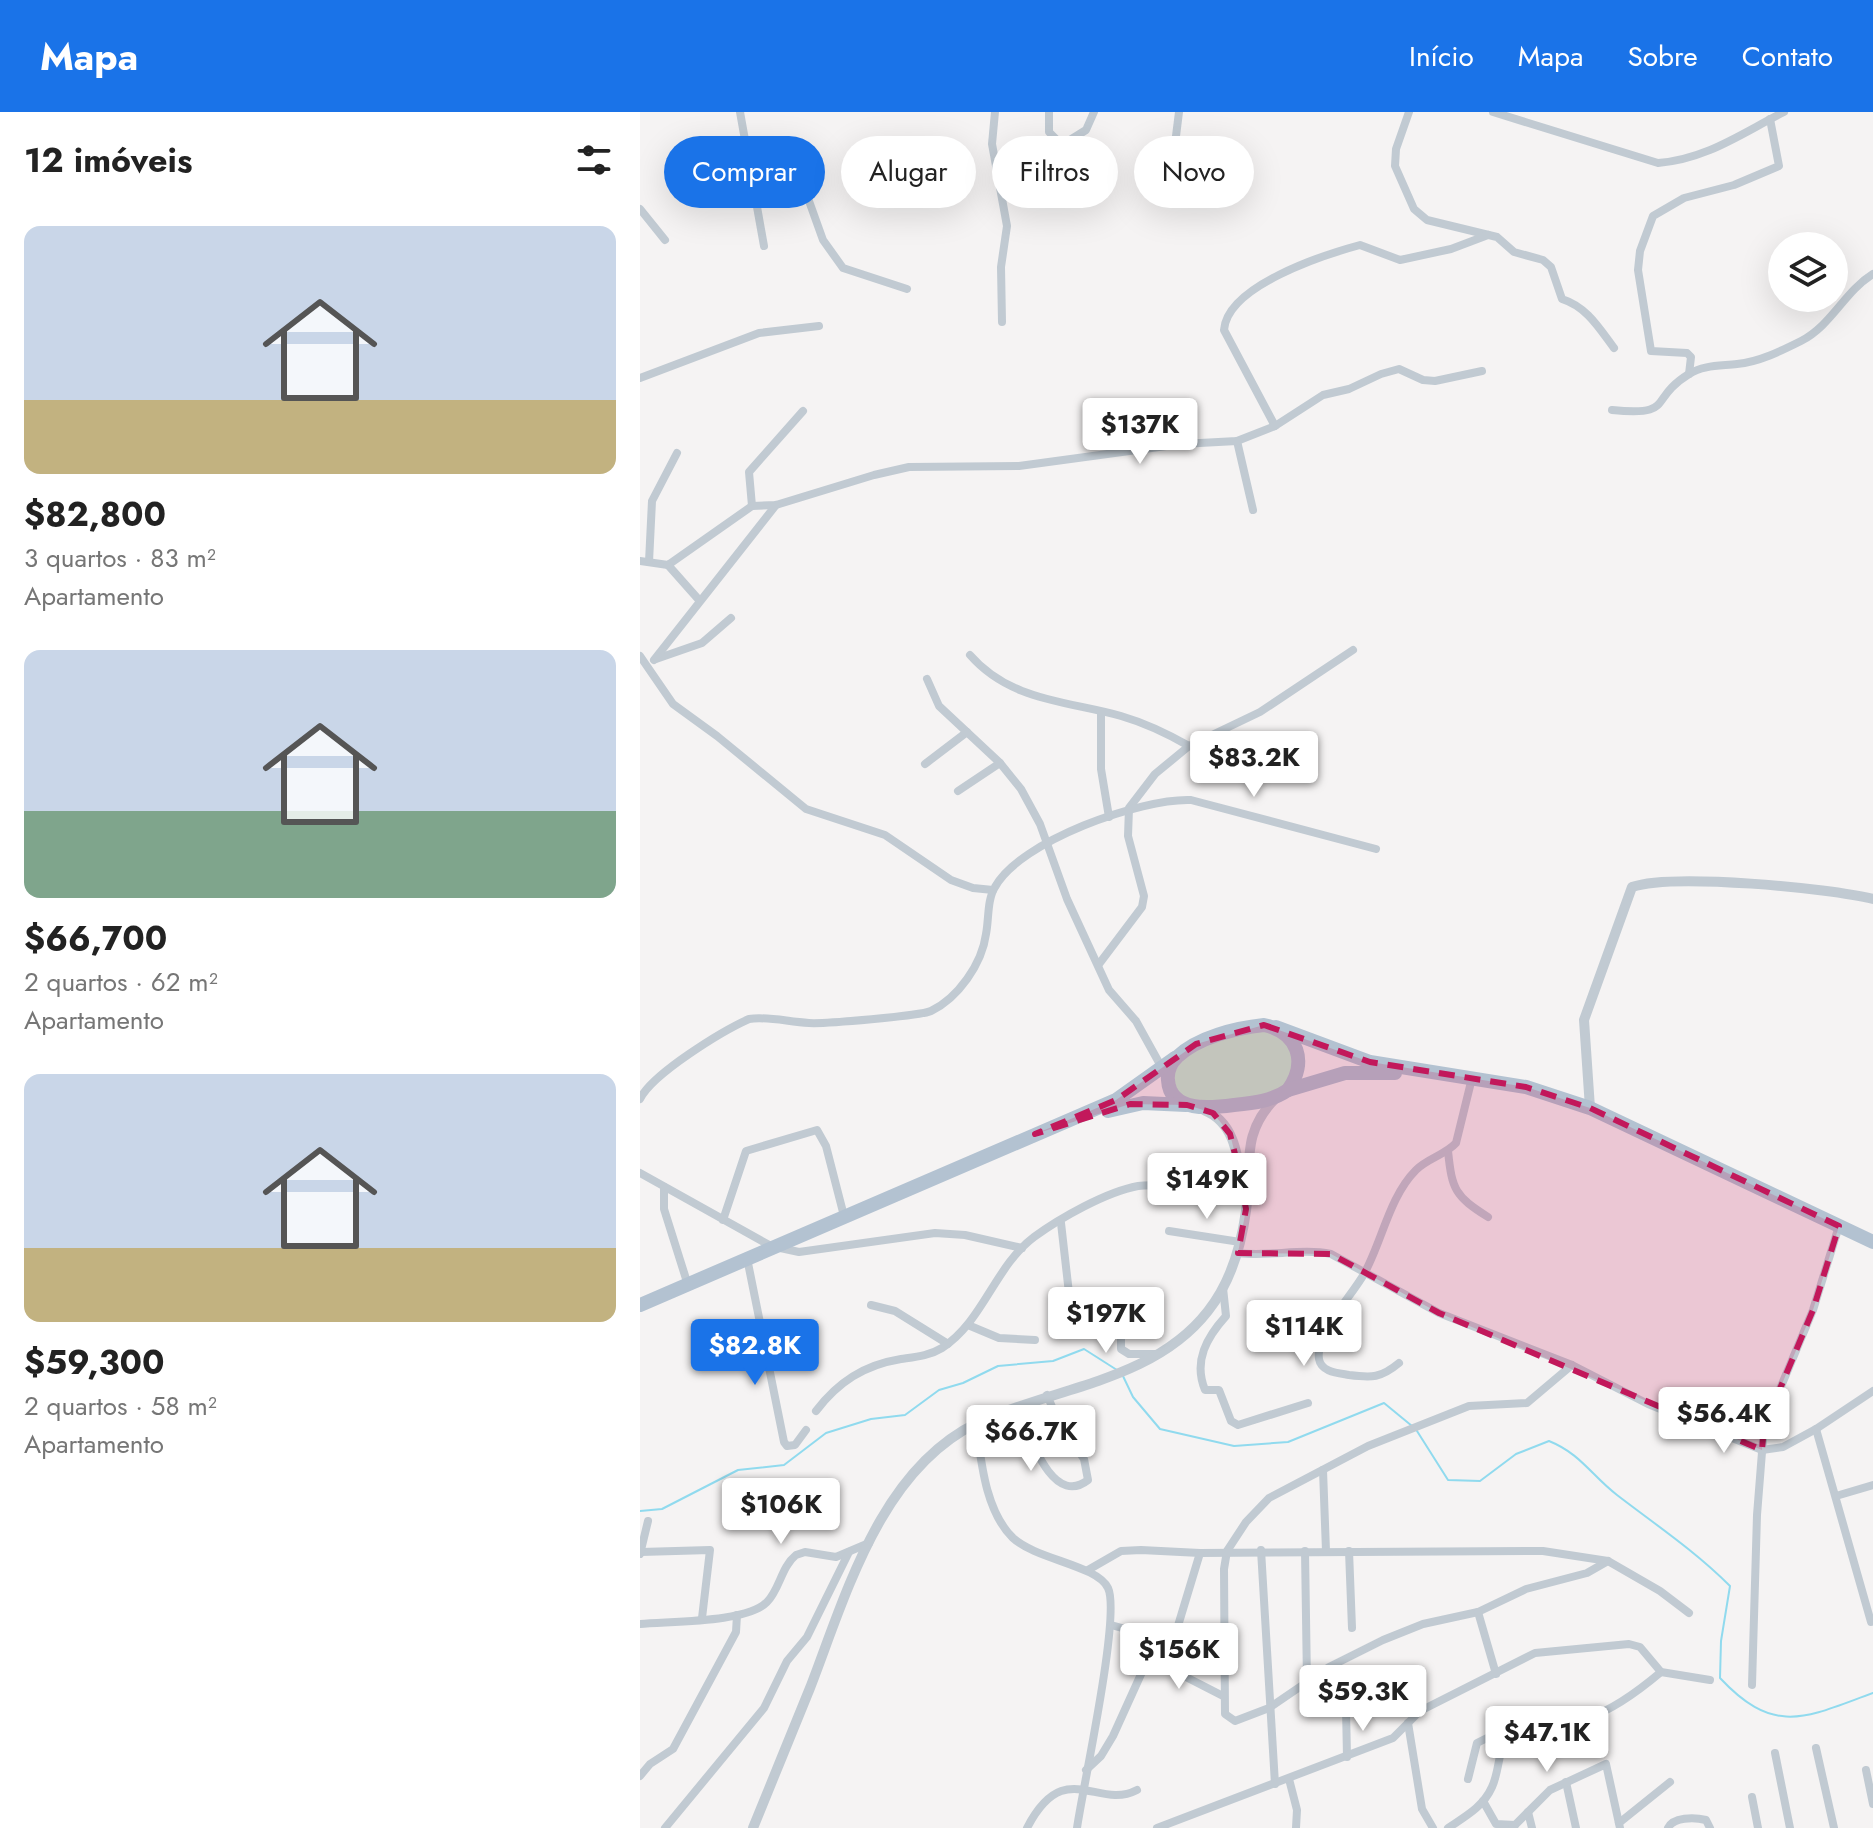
<!DOCTYPE html>
<html lang="pt">
<head>
<meta charset="utf-8">
<style>
	:root { --surface:#fff; --page:#f2f2f2; --text:#222; --muted:#767676; --accent:#1a73e8 }
	body { margin:0; font-family:Jost,sans-serif; background:var(--page); color:var(--text); height:100vh; display:flex; flex-direction:column; font-size:30px; white-space:nowrap }
	* { box-sizing:border-box; margin:0 }
	p { font-size:26px; color:var(--muted) }
	.icon { flex:none; width:44px; height:44px; fill:none; stroke:currentColor; stroke-width:2; stroke-linecap:round; stroke-linejoin:round }
	.map { position:relative; flex:1; overflow:hidden }
	.side { display:flex; flex-direction:column; background:var(--surface); width:640px }
	.side>* { flex:none }
	.guide { position:absolute; left:24px; top:24px; width:760px; height:72px; display:flex; gap:16px }
	.buttons { position:absolute; left:1128px; top:120px; display:grid; gap:16px }
	.buttons a { display:grid; place-items:center; width:80px; height:80px; border-radius:50%; background:var(--surface); box-shadow:0 8px 32px #0002; font-size:40px }
	.price { position:absolute; translate:-50% -68px; padding:0 18px; border-radius:8px; background:#fff; color:#222; font-size:26px; line-height:52px; filter:drop-shadow(0 2px 4px #0008) }
	.price::after { content:''; position:absolute; left:50%; top:48px; width:24px; height:18px; margin-left:-12px; background:inherit; clip-path:polygon(0 0,100% 0,50% 100%) }
	.price.on { background:var(--accent); color:#fff }
	ul { padding:0; list-style:none }
	li { display:grid; align-content:center; gap:16px; height:424px; padding:0 24px }
	li span { display:grid; place-items:center; height:248px; border-radius:16px; color:#555 }
	li>.icon { margin-inline-start:auto }
	span .icon { width:144px; height:144px; fill:#fffc; stroke-width:1 }
	li b { font-size:34px }
	h2 { display:flex; justify-content:space-between; align-items:center; height:96px; padding:0 24px; font-size:34px }
	.tag { padding:0 28px; border-radius:36px; background:var(--surface); box-shadow:0 8px 32px #0002; font-size:28px; line-height:72px }
	.tag.on { background:var(--accent); color:#fff }
	header { display:flex; align-items:center; gap:48px; box-sizing:border-box; height:112px; padding:0 40px; background:var(--accent); color:#fff }
	header strong { font-size:38px }
	nav { display:flex; gap:44px; margin-inline-start:auto; font-size:28px }
	main { display:flex; flex:1; min-height:0 }
	.map>svg:first-child { display:block }
	.green { fill:#c3f1d5 }
	.lines { fill:none; stroke-linecap:round; stroke-linejoin:round }
	.stream { stroke:#90daee; stroke-width:2 }
	.minor { stroke:#c1cad2; stroke-width:8 }
	.tertiary { stroke:#c1cad2; stroke-width:10 }
	.primary { stroke:#b3c2d1; stroke-width:14 }
	.marked { fill:#c2185b; fill-opacity:0.2; stroke:#c2185b; stroke-width:6; stroke-dasharray:16 10; stroke-linejoin:round }
</style>
</head>
<body>
<header>
<strong>Mapa</strong>
<nav><a>Início</a><a>Mapa</a><a>Sobre</a><a>Contato</a></nav>
</header>
<main>
<section class="side">
<h2>12 imóveis<svg class="icon" aria-label="filters" viewBox="0 0 24 24"><path d="M4 7h16M4 17h16"/><circle cx="9" cy="7" r="2"/><circle cx="15" cy="17" r="2"/></svg></h2>
<ul>
<li><span style="background:linear-gradient(#c9d6e8 70%,#c2b280 0)"><svg class="icon" aria-label="home" viewBox="0 0 24 24"><path d="M3 11l9-7 9 7M6 9v11h12V9"/></svg></span><div><b>$82,800</b><p>3 quartos · 83 m²</p><p>Apartamento</p></div></li>
<li><span style="background:linear-gradient(#c9d6e8 65%,#7fa58c 0)"><svg class="icon" aria-label="home" viewBox="0 0 24 24"><path d="M3 11l9-7 9 7M6 9v11h12V9"/></svg></span><div><b>$66,700</b><p>2 quartos · 62 m²</p><p>Apartamento</p></div></li>
<li><span style="background:linear-gradient(#c9d6e8 70%,#c2b280 0)"><svg class="icon" aria-label="home" viewBox="0 0 24 24"><path d="M3 11l9-7 9 7M6 9v11h12V9"/></svg></span><div><b>$59,300</b><p>2 quartos · 58 m²</p><p>Apartamento</p></div></li>
</ul>
</section>
<div class="map">
<svg width="1233" height="1716" viewBox="0 0 1233 1716">
	<rect width="100%" height="100%" fill="#f5f3f3"/>
	<path class="green" d="M 615,918 C 620,919 628,919 633,921 C 657,929 659,970 635,980 C 619,986 557,993 543,984 C 535,978 535,971 534,962 C 547,932 586,925 615,918 Z"/>
	<g class="lines">
		<g class="stream">
			<polyline points="482,1262 493,1285 520,1317 594,1334 648,1330 744,1291 772,1314"/>
			<path d="M 777,1319 L 808,1368 L 840,1369 L 876,1342 L 909,1329 C 941,1342 951,1363 977,1383 C 1016,1413 1055,1439 1090,1474 L 1081,1529 L 1080,1566 C 1135,1625 1167,1605 1233,1581"/>
			<polyline points="0,1399 22,1397 98,1358 144,1353 186,1321 231,1307 265,1303 299,1278 323,1271 358,1254 413,1249 444,1237 477,1258"/>
		</g>
		<g class="minor">
			<polyline points="100,0 124,134"/>
			<polyline points="355,0 352,32 367,114 361,155 362,210"/>
			<polyline points="409,0 409,20 422,33 446,18 454,0"/>
			<path d="M 769,0 L 756,37 L 755,54 L 774,97 L 787,108 L 857,125 L 874,140 L 903,148 L 911,155 L 922,187 C 947,195 959,216 974,236"/>
			<path d="M 853,0 L 1018,51 C 1067,47 1102,21 1144,0"/>
			<polyline points="109,43 150,36 183,128 203,156 267,177"/>
			<polyline points="533,48 539,0"/>
			<polyline points="0,97 25,128"/>
			<polyline points="1049,262 1051,245 1047,241 1011,239 998,158 1000,139 1013,104 1044,86 1094,73 1139,54 1130,7"/>
			<polyline points="0,266 119,221 179,214"/>
			<path d="M 972,298 C 1036,304 1007,288 1049,262 C 1063,253 1081,254 1097,252 C 1119,250 1141,239 1161,229 C 1192,213 1204,180 1233,162"/>
			<path d="M 635,314 L 584,218 C 587,174 683,143 720,133 L 760,148 L 811,137 L 848,123"/>
			<polyline points="597,329 613,398"/>
			<polyline points="112,394 109,360 163,299"/>
			<polyline points="0,449 28,453 112,394 136,393 234,363 269,355 379,354 541,332 597,329 635,314 683,283 709,277 741,262 759,257 783,268 795,269 842,259"/>
			<polyline points="9,450 12,389 37,341"/>
			<polyline points="28,453 59,488"/>
			<path d="M 330,543 C 370,589 427,589 481,604 C 505,611 528,622 549,634"/>
			<polyline points="0,544 33,592 77,624 166,697 245,723 311,768 333,776 353,778"/>
			<polyline points="16,547 62,531 91,506"/>
			<polyline points="14,548 136,393"/>
			<polyline points="287,567 299,594 360,651 381,677 400,712 427,787 469,878 496,909 522,956"/>
			<polyline points="461,600 461,657 469,705"/>
			<polyline points="285,652 327,620"/>
			<polyline points="318,679 360,651"/>
			<polyline points="459,852 502,795 504,784 488,724 489,696 515,662 549,634 620,600 713,538"/>
			<path d="M 0,987 C 12,962 82,919 109,907 C 128,904 148,910 169,911 C 184,912 280,904 291,899 C 318,886 342,852 346,822 C 349,807 347,788 355,775 C 380,729 501,686 551,688 L 736,737"/>
			<path d="M 808,1039 C 812,1078 815,1084 848,1105"/>
			<polyline points="0,1061 131,1134 159,1140 295,1121 325,1123 382,1136"/>
			<polyline points="24,1075 24,1097 47,1170"/>
			<polyline points="83,1108 106,1039 177,1018 186,1034 204,1104"/>
			<polyline points="421,1111 430,1190"/>
			<polyline points="529,1119 600,1130"/>
			<path d="M 598,1141 C 629,1145 662,1136 691,1142 L 799,1201 L 932,1253 L 1008,1292 L 1122,1338 L 1143,1335 L 1176,1317 L 1233,1279"/>
			<polyline points="107,1146 144,1330 147,1334 155,1333 166,1318"/>
			<path d="M 583,1176 L 586,1204 C 567,1225 553,1249 565,1278 L 579,1278 L 591,1309 L 598,1313 L 668,1291"/>
			<polyline points="481,1181 481,1237 489,1242 518,1242"/>
			<polyline points="231,1193 255,1199 308,1232"/>
			<polyline points="328,1213 359,1226 395,1228"/>
			<path d="M 759,1251 C 741,1266 732,1266 709,1263 C 698,1261 681,1260 679,1247 C 675,1222 711,1185 724,1162 C 742,1130 749,1085 776,1058 C 788,1046 805,1043 816,1031 L 832,966"/>
			<polyline points="932,1253 887,1291 829,1294 728,1334 629,1386 606,1410 587,1439 584,1457 585,1602 595,1609 629,1596 689,1555 743,1528 783,1512 838,1500 886,1477 947,1461 968,1449"/>
			<path d="M 377,1295 C 388,1318 411,1397 448,1368 L 444,1347 L 419,1311 L 407,1283"/>
			<path d="M 176,1299 C 198,1270 224,1253 261,1247 C 275,1245 289,1244 302,1236 C 343,1210 355,1154 394,1125 C 420,1106 466,1080 498,1074 C 512,1072 526,1075 540,1072 C 560,1069 580,1061 598,1054"/>
			<path d="M 336,1312 C 341,1348 345,1399 373,1426 C 397,1448 457,1453 468,1476 C 481,1503 443,1674 437,1716"/>
			<polyline points="1176,1317 1231,1510"/>
			<polyline points="683,1358 686,1439"/>
			<polyline points="1196,1384 1233,1373"/>
			<polyline points="621,1438 635,1672"/>
			<polyline points="665,1439 667,1570"/>
			<polyline points="709,1439 712,1516"/>
			<polyline points="1,1440 70,1438 62,1506"/>
			<polyline points="0,1442 8,1409"/>
			<polyline points="448,1458 481,1439 501,1438 560,1441 903,1439 968,1449 1020,1479 1049,1501"/>
			<polyline points="838,1500 856,1562"/>
			<path d="M 0,1512 C 30,1509 107,1511 127,1490 C 140,1477 141,1455 156,1443 L 165,1440 L 196,1445 L 229,1431"/>
			<polyline points="471,1513 529,1529"/>
			<polyline points="518,1539 544,1564 583,1584"/>
			<polyline points="1112,1573 1117,1403 1124,1315 1173,1198 1199,1114"/>
			<polyline points="706,1596 707,1645"/>
			<polyline points="768,1611 782,1697 793,1716"/>
			<polyline points="1176,1636 1194,1716"/>
			<polyline points="1135,1641 1150,1716"/>
			<polyline points="446,1658 461,1644 473,1624 507,1549 537,1517 560,1441"/>
			<polyline points="1226,1658 1233,1692"/>
			<polyline points="0,1664 10,1652 33,1637 96,1520 97,1503"/>
			<polyline points="649,1667 657,1698 656,1716"/>
			<polyline points="828,1667 837,1631 847,1626 865,1625"/>
			<polyline points="926,1670 936,1716"/>
			<polyline points="1112,1685 1118,1716"/>
			<polyline points="843,1689 856,1712 875,1713"/>
			<polyline points="888,1700 892,1716"/>
			<polyline points="979,1711 1030,1670"/>
			<polyline points="25,1716 124,1596 147,1549 167,1525 209,1440"/>
			<path d="M 387,1716 C 425,1643 457,1699 497,1678"/>
			<polyline points="517,1716 753,1626 780,1599 895,1541 989,1532 1000,1535 1021,1560 1070,1568"/>
			<path d="M 808,1716 C 826,1704 843,1695 852,1675 C 861,1656 858,1625 875,1612 C 898,1595 924,1613 948,1606 C 972,1598 1002,1576 1021,1560"/>
			<polyline points="872,1716 910,1678 966,1652 980,1716"/>
			<path d="M 1028,1716 C 1033,1705 1054,1705 1066,1708 L 1070,1716"/>
		</g>
		<g class="tertiary">
			<path d="M 950,996 L 944,908 L 992,775 C 1032,761 1189,776 1233,787"/>
			<path d="M 564,998 C 597,1011 598,1049 603,1080"/>
			<path d="M 113,1716 C 132,1669 151,1623 170,1576 C 206,1483 240,1358 337,1311 C 413,1275 513,1270 568,1199 C 591,1170 601,1135 606,1099 C 612,1054 600,1021 636,986"/>
		</g>
		<g class="primary">
			<path d="M 624,913 C 658,920 668,950 648,978 C 632,989 614,991 594,993 C 571,996 530,1001 528,968 C 527,959 531,951 537,945 C 558,925 596,916 624,913 Z"/>
			<polyline points="636,915 730,950 886,975 950,996 1233,1130"/>
			<polyline points="648,978 705,961 755,961"/>
			<polyline points="468,999 503,991 546,993"/>
			<polyline points="0,1193 476,988 535,946"/>
		</g>
	</g>
	<path class="marked" d="M 624,913 L 730,950 L 886,975 L 950,996 L 1199,1114 L 1173,1198 L 1124,1315 L 1122,1338 L 799,1201 L 691,1142 L 598,1141 L 606,1097 L 598,1054 L 590,1022 L 573,1001 L 547,993 L 490,992 L 395,1022 L 476,988 L 556,932 Z"/>
</svg>
<div class="buttons">
<a><svg class="icon" aria-label="layers" viewBox="0 0 24 24"><path d="M12 4l9 5-9 5-9-5zM3 14l9 5 9-5"/></svg></a>
</div>
<b class="price" style="left:500px;top:354px">$137K</b>
<b class="price" style="left:614px;top:687px">$83.2K</b>
<b class="price" style="left:567px;top:1109px">$149K</b>
<b class="price" style="left:466px;top:1243px">$197K</b>
<b class="price" style="left:664px;top:1256px">$114K</b>
<b class="price on" style="left:115px;top:1275px">$82.8K</b>
<b class="price" style="left:1084px;top:1343px">$56.4K</b>
<b class="price" style="left:391px;top:1361px">$66.7K</b>
<b class="price" style="left:141px;top:1434px">$106K</b>
<b class="price" style="left:539px;top:1579px">$156K</b>
<b class="price" style="left:723px;top:1621px">$59.3K</b>
<b class="price" style="left:907px;top:1662px">$47.1K</b>
<div class="guide">
<a class="tag on">Comprar</a>
<a class="tag">Alugar</a>
<a class="tag">Filtros</a>
<a class="tag">Novo</a>
</div>
</div>
</main>
</body>
</html>
